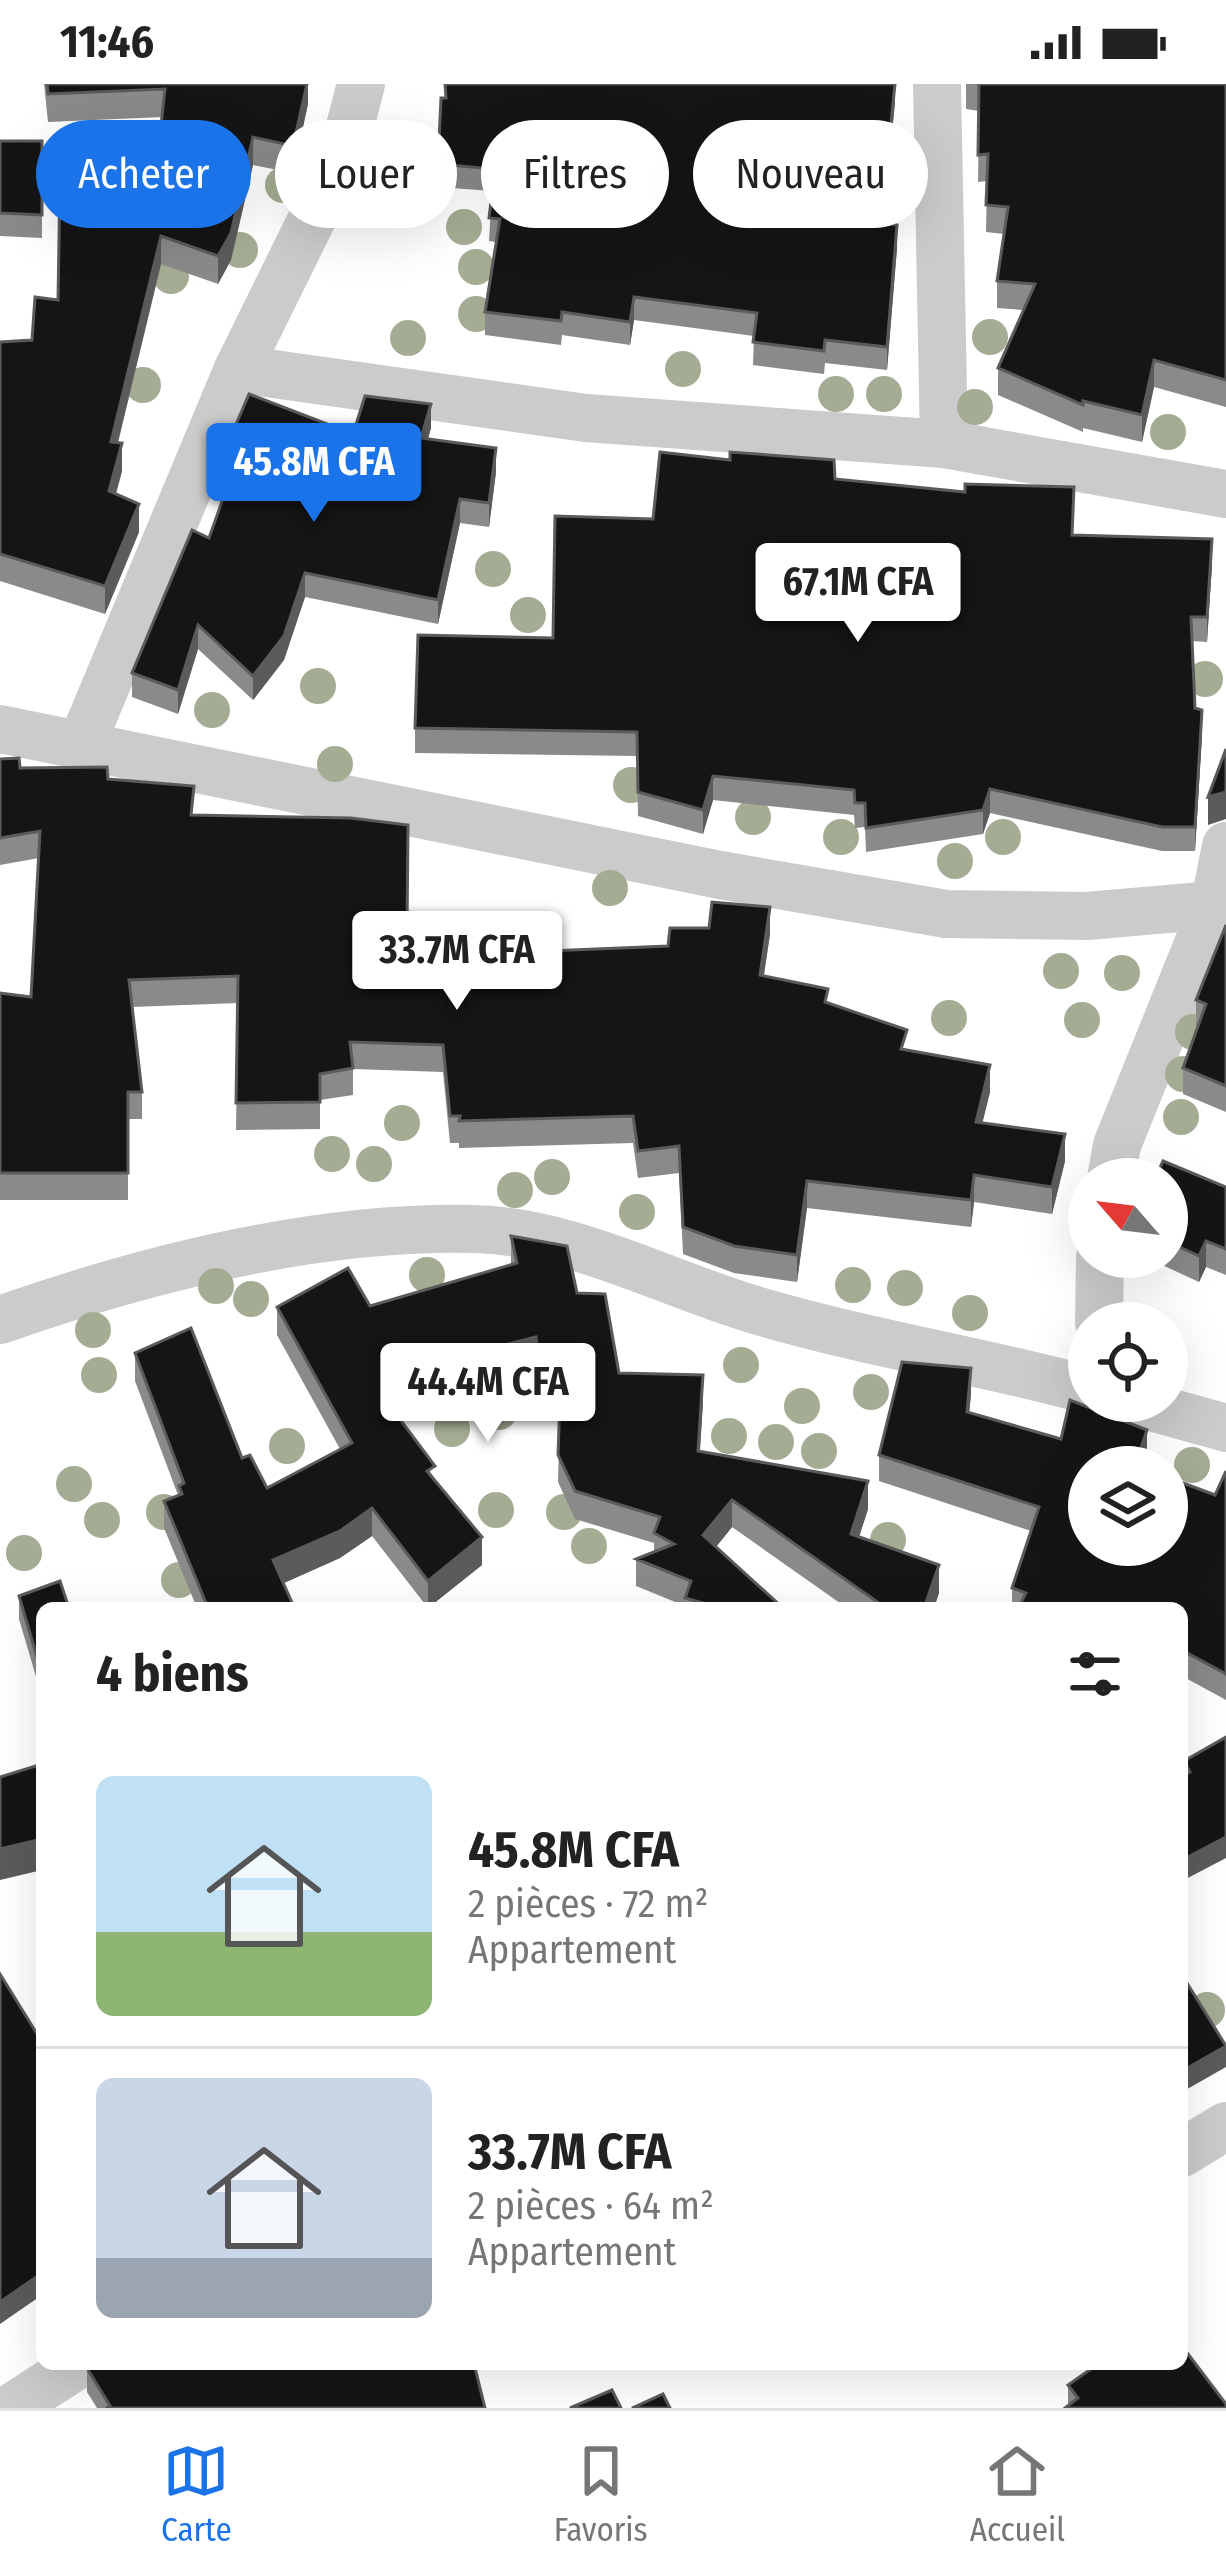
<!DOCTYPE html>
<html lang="fr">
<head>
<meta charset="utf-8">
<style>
	:root { --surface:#fff; --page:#f2f2f2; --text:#222; --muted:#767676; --line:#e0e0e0; --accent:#1a73e8 }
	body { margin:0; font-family:"Fira Sans Condensed",sans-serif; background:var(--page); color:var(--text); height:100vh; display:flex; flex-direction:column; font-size:45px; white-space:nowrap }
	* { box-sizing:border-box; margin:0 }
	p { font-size:39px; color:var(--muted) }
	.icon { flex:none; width:66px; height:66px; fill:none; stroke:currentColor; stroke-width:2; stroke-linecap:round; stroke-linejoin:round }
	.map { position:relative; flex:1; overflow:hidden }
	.details { position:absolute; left:36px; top:1518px; width:1152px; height:768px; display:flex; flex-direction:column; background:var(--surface); border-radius:18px; box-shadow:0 12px 48px #0002 }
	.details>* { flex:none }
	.hud { position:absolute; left:36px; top:36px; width:1155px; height:108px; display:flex; gap:24px }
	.needle { width:78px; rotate:298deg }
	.controls { position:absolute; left:1068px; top:1074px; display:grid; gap:24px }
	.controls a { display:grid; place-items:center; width:120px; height:120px; border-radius:50%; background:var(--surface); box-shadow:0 12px 48px #0002; font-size:60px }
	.price { position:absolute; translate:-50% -102px; padding:0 27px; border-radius:12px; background:#fff; color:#222; font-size:39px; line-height:78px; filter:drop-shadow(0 3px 6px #0008) }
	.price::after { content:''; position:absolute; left:50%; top:72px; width:36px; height:27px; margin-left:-18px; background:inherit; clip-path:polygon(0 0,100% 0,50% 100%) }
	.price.active { background:var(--accent); color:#fff }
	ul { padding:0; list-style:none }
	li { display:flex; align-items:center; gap:36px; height:300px; padding:0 60px }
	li+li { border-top:3px solid var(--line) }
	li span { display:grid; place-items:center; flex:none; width:336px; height:240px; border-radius:18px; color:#555 }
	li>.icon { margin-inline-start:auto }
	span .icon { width:144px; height:144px; fill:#fffc; stroke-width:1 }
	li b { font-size:51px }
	h2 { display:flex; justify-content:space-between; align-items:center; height:144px; padding:0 60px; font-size:51px }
	.pill { padding:0 42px; border-radius:54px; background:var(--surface); box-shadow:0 12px 48px #0002; font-size:42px; line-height:108px }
	.pill.active { background:var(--accent); color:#fff }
	.status { display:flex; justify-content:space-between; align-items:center; height:84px; padding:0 60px; background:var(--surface); direction:ltr }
	.status svg { height:33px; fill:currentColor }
	.tabs { display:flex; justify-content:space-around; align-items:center; height:168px; border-top:3px solid var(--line); background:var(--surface); font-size:33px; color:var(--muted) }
	.tabs a { display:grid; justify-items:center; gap:6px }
	.tabs .active { color:var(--accent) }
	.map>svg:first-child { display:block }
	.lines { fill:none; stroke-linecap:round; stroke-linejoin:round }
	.minor { stroke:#cbcbcb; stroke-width:48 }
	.tree { fill:#a4ad93 }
	.wall { fill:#8a8a8a }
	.shaded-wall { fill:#5b5b5b }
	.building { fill:#151515; stroke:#5b5b5b; stroke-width:3 }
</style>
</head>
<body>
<div class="status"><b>11:46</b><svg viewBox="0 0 49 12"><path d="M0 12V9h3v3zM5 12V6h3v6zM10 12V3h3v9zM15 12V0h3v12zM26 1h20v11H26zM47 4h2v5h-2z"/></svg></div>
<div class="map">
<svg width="1226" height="2324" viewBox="0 0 1226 2324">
	<rect width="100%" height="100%" fill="#fff"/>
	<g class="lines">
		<g class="minor">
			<polyline points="937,0 944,360"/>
			<polyline points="238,285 586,334 944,360 1226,410"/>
			<polyline points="0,645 720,791 946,830 1087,832 1226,820"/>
			<polyline points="82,659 238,285 342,74 361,0"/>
			<polyline points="1111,1095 1117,1061 1215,818 1226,762"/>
			<path d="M 0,1236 C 148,1184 315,1142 472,1145 C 567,1146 663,1198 752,1225 C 862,1258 978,1276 1089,1306"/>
			<polyline points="1099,1239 1100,1173"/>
			<polyline points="1129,1317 1226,1344"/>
			<polyline points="1182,2069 1226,2042"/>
			<polyline points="11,2324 79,2280"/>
		</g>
	</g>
	<g class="tree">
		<circle cx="90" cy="92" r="18"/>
		<circle cx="283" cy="101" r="18"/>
		<circle cx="464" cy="143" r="18"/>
		<circle cx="240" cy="166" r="18"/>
		<circle cx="476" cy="183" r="18"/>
		<circle cx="171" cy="192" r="18"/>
		<circle cx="476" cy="230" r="18"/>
		<circle cx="990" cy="253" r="18"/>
		<circle cx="408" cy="254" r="18"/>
		<circle cx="683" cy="285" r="18"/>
		<circle cx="143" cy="301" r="18"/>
		<circle cx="836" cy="310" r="18"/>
		<circle cx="884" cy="310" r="18"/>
		<circle cx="975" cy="323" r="18"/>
		<circle cx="1168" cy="348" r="18"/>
		<circle cx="493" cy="485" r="18"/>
		<circle cx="528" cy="531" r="18"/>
		<circle cx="1205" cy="595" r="18"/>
		<circle cx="318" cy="602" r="18"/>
		<circle cx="212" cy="626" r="18"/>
		<circle cx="335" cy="680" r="18"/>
		<circle cx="631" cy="701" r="18"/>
		<circle cx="753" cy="733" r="18"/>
		<circle cx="841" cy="753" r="18"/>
		<circle cx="1003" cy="753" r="18"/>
		<circle cx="955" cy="777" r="18"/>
		<circle cx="610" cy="804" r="18"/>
		<circle cx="1061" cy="887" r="18"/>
		<circle cx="1122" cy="889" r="18"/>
		<circle cx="949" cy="934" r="18"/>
		<circle cx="1082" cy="936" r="18"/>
		<circle cx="1193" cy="948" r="18"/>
		<circle cx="1183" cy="990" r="18"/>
		<circle cx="1181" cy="1033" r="18"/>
		<circle cx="402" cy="1039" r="18"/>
		<circle cx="332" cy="1070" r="18"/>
		<circle cx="374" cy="1080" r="18"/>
		<circle cx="552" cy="1093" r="18"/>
		<circle cx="515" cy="1106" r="18"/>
		<circle cx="637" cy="1128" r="18"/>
		<circle cx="427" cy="1191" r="18"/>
		<circle cx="853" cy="1201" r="18"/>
		<circle cx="216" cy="1202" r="18"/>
		<circle cx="905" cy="1204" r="18"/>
		<circle cx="251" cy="1215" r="18"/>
		<circle cx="970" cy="1229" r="18"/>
		<circle cx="93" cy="1246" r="18"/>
		<circle cx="741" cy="1281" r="18"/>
		<circle cx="99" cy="1291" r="18"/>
		<circle cx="871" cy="1308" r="18"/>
		<circle cx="802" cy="1322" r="18"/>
		<circle cx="499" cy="1328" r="18"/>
		<circle cx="452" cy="1345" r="18"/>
		<circle cx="729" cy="1352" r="18"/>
		<circle cx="776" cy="1358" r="18"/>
		<circle cx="287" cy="1362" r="18"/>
		<circle cx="819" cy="1367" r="18"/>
		<circle cx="1192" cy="1381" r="18"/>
		<circle cx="74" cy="1400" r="18"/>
		<circle cx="496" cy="1426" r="18"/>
		<circle cx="164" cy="1428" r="18"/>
		<circle cx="564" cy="1428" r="18"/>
		<circle cx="102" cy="1436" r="18"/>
		<circle cx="888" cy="1456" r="18"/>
		<circle cx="589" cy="1462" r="18"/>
		<circle cx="24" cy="1469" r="18"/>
		<circle cx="179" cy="1496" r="18"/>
		<circle cx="1207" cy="1926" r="18"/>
	</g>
	<g class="wall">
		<polygon points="44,0 308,0 308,20 293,89 253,81 231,176 218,200 161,180 118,359 122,387 116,410 139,448 105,530 0,497 0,258 32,256 58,216 154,105 162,33 48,38"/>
		<polygon points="444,0 895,0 895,18 883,139 897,164 887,286 825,279 824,290 753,281 754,252 634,236 630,261 562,251 561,261 485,251 485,228 496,158 489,157 492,107 438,103 438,80 445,14"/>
		<polygon points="966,0 1226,0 1226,323 1154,303 1142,358 1083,344 1083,348 998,311 998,284 1023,226 997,224 997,197 1004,150 986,148 987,97 978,98 979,27 966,25"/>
		<polygon points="0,57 42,57 42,154 0,152"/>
		<polygon points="431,344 428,355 496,388 489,443 460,439 438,540 305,513 284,576 253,616 198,565 178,630 132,613 132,589 209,454 229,398 223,395 223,371 353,350"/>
		<polygon points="835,395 1073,451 1212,480 1207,558 1192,557 1195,624 1202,650 1195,767 1162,767 990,729 983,750 866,768 865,743 855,744 854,731 713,716 703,750 638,732 637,672 415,669 415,644 553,554 653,435"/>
		<polygon points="0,675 20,684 108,695 193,732 407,845 524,868 668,862 770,850 764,891 828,919 907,966 990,1008 982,1039 1065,1077 1052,1130 974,1118 971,1143 807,1124 797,1198 734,1189 683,1170 679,1089 638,1094 633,1059 459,1064 459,1059 450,1059 443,988 353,985 353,1011 320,1016 320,1045 236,1046 238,919 132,923 142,1008 142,1035 128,1035 128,1116 0,1116 0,909 31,913 39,774 0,781"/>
		<polygon points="1226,841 1226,1028 1183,1010 1183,984 1198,943 1196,942 1196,916"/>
		<polygon points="1167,1095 1226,1103 1226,1191 1206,1183 1199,1198 1145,1173 1167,1173"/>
		<polygon points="511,1152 577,1209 619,1289 703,1318 700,1367 868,1425 859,1453 939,1509 934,1524 847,1524 732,1443 716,1463 783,1524 685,1524 685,1522 636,1502 636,1475 654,1468 654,1459 575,1435 558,1398 560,1316 540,1315 536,1281 422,1310 422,1326 402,1337 482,1481 428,1524 372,1452 340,1474 283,1499 294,1524 197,1524 164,1444 164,1417 178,1411 135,1297 135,1269 242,1374 267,1404 340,1365 277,1251 277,1223 370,1222 511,1180"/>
		<polygon points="971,1310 969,1329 1061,1355 1147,1372 1143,1383 1215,1411 1226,1387 1226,1616 1182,1592 1182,1524 1012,1524 1012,1504 1031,1447 879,1397 879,1371"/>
		<polygon points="19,1512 42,1524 42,1613 19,1535"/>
		<polygon points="1082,2280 1182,2280 1068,2321 1068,2301 1088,2288"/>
		<polygon points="87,2284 485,2324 97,2324 87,2308"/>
	</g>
	<g class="shaded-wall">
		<polygon points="307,0 308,0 308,20 293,89 293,62"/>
		<polygon points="895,0 895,18 881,161 881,138"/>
		<polygon points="253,53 253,81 231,176 218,200 218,172"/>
		<polygon points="897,141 897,164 887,286 887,263"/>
		<polygon points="161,152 161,180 111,386 111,358"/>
		<polygon points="634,213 634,236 630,261 630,238"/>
		<polygon points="1154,276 1154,303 1142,358 1142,331"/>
		<polygon points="431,320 431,344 421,378 421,354"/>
		<polygon points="122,359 122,387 109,435 109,407"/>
		<polygon points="496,364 496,388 489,443 489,419"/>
		<polygon points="460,415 460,439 438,540 438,516"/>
		<polygon points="139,420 139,448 105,530 105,502"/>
		<polygon points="1212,455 1212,480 1207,558 1207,533"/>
		<polygon points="305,489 305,513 284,576 253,616 253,592"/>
		<polygon points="198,541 198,565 178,630 178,606"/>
		<polygon points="1202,626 1202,650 1195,767 1195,743"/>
		<polygon points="713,692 713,716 703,750 703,726"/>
		<polygon points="990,705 990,729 983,750 983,726"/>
		<polygon points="1226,708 1226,735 1208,741 1208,713"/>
		<polygon points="770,823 770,850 760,917 760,891"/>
		<polygon points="990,981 990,1008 976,1065 976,1038"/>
		<polygon points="1065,1050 1065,1077 1052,1130 1052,1103"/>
		<polygon points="974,1091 974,1118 971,1143 971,1116"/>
		<polygon points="807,1097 807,1124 797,1198 797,1171"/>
		<polygon points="1206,1157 1206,1183 1199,1198 1199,1172"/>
		<polygon points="536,1253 536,1281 422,1310 422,1326 387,1346 387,1318 414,1284"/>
		<polygon points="971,1284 971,1310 967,1354 967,1328"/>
		<polygon points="703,1291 703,1318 698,1394 698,1367"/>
		<polygon points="1147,1346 1147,1372 1143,1383 1135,1383"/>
		<polygon points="868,1397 868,1425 851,1478 851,1450"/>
		<polygon points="732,1416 732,1443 703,1479 703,1451"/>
		<polygon points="372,1424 372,1452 340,1474 273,1504 273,1476"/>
		<polygon points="482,1453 482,1481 428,1524 428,1497"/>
		<polygon points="939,1481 939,1509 934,1524 924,1524"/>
		<polygon points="1226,1753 1226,1774 1182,1797 1182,1776"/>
		<polygon points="42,1755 42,1786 0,1796 0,1765"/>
		<polygon points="1226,1962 1226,1983 1182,2008 1182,1987"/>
		<polygon points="42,2189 42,2211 0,2240 0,2218"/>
	</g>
	<g class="building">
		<polygon points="47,0 307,0 293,62 253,53 231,149 218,172 161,152 111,358 122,359 109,407 139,420 105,502 0,470 0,258 32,256 35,213 58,216 60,94 154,105 165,5 48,10"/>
		<polygon points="445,0 895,0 881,138 897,141 887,263 825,256 824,267 753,258 757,229 634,213 630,238 562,228 561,237 485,228 500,135 489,134 495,85 438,80 441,14 446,14"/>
		<polygon points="979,0 1226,0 1226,296 1154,276 1142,331 1083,317 1083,321 998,284 1035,200 997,197 1008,123 986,121 988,70 978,71"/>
		<polygon points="0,57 42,57 42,131 0,129"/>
		<polygon points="249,310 353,350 365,312 431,320 421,354 496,364 489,419 460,415 438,516 305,489 284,552 253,592 198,541 178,606 132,589 192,446 209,454 236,378 223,371"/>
		<polygon points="660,368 730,376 730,368 834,376 835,395 965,408 965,400 1074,403 1072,451 1212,455 1207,533 1191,533 1195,624 1202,626 1195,743 1162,743 990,705 983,726 866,744 865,719 855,719 854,706 713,692 703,726 638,708 637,648 415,644 418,551 553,554 555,432 653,435"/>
		<polygon points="1226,665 1226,708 1208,713"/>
		<polygon points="19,674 20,684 107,683 108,695 194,702 191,731 351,734 408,741 407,845 523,847 524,868 668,862 670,844 709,844 712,818 770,823 760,891 828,905 825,918 907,946 901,965 990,981 976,1038 1065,1050 1052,1103 974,1091 971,1116 807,1097 797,1171 734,1162 683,1143 679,1062 638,1067 633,1032 459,1037 460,1032 450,1032 443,961 350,958 353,984 320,990 320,1018 236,1019 238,892 129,896 142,1008 128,1008 128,1089 0,1089 0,909 31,913 40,747 0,754 0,675"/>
		<polygon points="1226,841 1226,1002 1183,984 1206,920 1196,916"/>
		<polygon points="1163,1077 1226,1103 1226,1165 1206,1157 1199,1172 1167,1157 1167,1095 1155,1095"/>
		<polygon points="511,1152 567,1162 577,1209 605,1210 619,1289 703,1291 698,1367 868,1397 851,1450 939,1481 924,1524 886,1524 732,1416 703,1451 783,1524 700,1524 703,1519 685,1514 691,1497 636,1475 674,1460 654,1449 660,1433 575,1407 558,1371 561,1288 540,1288 536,1253 414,1284 422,1298 387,1318 435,1382 427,1387 482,1453 428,1497 372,1424 340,1447 273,1476 294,1523 208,1524 164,1417 182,1410 179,1402 184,1399 135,1269 191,1244 242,1374 250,1371 267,1404 352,1359 277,1223 348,1184 370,1222 517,1179"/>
		<polygon points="902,1278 971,1284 967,1328 1061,1355 1070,1316 1147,1346 1135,1381 1141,1383 1089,1383 1089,1461 1167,1461 1167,1393 1215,1411 1226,1387 1226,1590 1182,1566 1182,1524 1018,1524 1026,1509 1012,1504 1039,1423 879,1371"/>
		<polygon points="60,1497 69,1524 42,1524 42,1590 19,1512"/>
		<polygon points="1226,1653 1226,1753 1182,1776 1182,1692 1190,1688 1184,1677"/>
		<polygon points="42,1680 42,1755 0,1765 0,1693"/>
		<polygon points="0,1890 42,1958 42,2189 0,2218"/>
		<polygon points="1182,1891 1226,1962 1182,1987"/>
		<polygon points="1182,2262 1226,2320 1226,2324 1065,2324 1078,2314 1068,2301 1098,2280 1182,2280"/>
		<polygon points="92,2280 474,2280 485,2324 106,2324 110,2322 87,2284"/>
		<polygon points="612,2306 621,2324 570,2324"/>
		<polygon points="663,2310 670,2324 632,2324"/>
	</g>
</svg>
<div class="controls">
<a><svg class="needle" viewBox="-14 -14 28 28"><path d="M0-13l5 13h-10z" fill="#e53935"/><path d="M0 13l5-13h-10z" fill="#767676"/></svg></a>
<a><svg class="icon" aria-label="locate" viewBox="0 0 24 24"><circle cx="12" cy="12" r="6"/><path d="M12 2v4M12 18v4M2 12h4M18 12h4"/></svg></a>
<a><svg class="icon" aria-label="layers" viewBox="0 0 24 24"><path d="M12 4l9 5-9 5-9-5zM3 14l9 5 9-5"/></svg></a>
</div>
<b class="price active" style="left:314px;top:441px">45.8M CFA</b>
<b class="price" style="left:858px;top:561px">67.1M CFA</b>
<b class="price" style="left:457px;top:929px">33.7M CFA</b>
<b class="price" style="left:488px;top:1361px">44.4M CFA</b>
<div class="hud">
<a class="pill active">Acheter</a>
<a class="pill">Louer</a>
<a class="pill">Filtres</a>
<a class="pill">Nouveau</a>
</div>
<section class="details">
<h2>4 biens<svg class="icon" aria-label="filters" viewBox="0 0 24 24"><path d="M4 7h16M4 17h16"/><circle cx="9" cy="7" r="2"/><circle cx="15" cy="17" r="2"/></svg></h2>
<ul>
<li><span style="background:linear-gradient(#bfe0f5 65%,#8fb573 0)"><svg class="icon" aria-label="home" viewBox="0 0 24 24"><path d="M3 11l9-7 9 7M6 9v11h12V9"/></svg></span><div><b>45.8M CFA</b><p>2 pièces · 72 m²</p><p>Appartement</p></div></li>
<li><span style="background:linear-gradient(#c9d6e8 75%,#9aa5b1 0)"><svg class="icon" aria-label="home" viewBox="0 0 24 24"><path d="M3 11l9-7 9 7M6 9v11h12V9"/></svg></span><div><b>33.7M CFA</b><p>2 pièces · 64 m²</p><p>Appartement</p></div></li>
</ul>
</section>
</div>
<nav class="tabs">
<a class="active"><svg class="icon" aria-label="map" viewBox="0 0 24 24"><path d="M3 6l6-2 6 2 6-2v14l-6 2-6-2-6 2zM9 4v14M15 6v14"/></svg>Carte</a>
<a><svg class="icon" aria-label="saved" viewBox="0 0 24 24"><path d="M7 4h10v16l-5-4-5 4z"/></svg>Favoris</a>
<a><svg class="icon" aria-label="home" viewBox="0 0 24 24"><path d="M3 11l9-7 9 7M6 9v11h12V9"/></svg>Accueil</a>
</nav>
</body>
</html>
